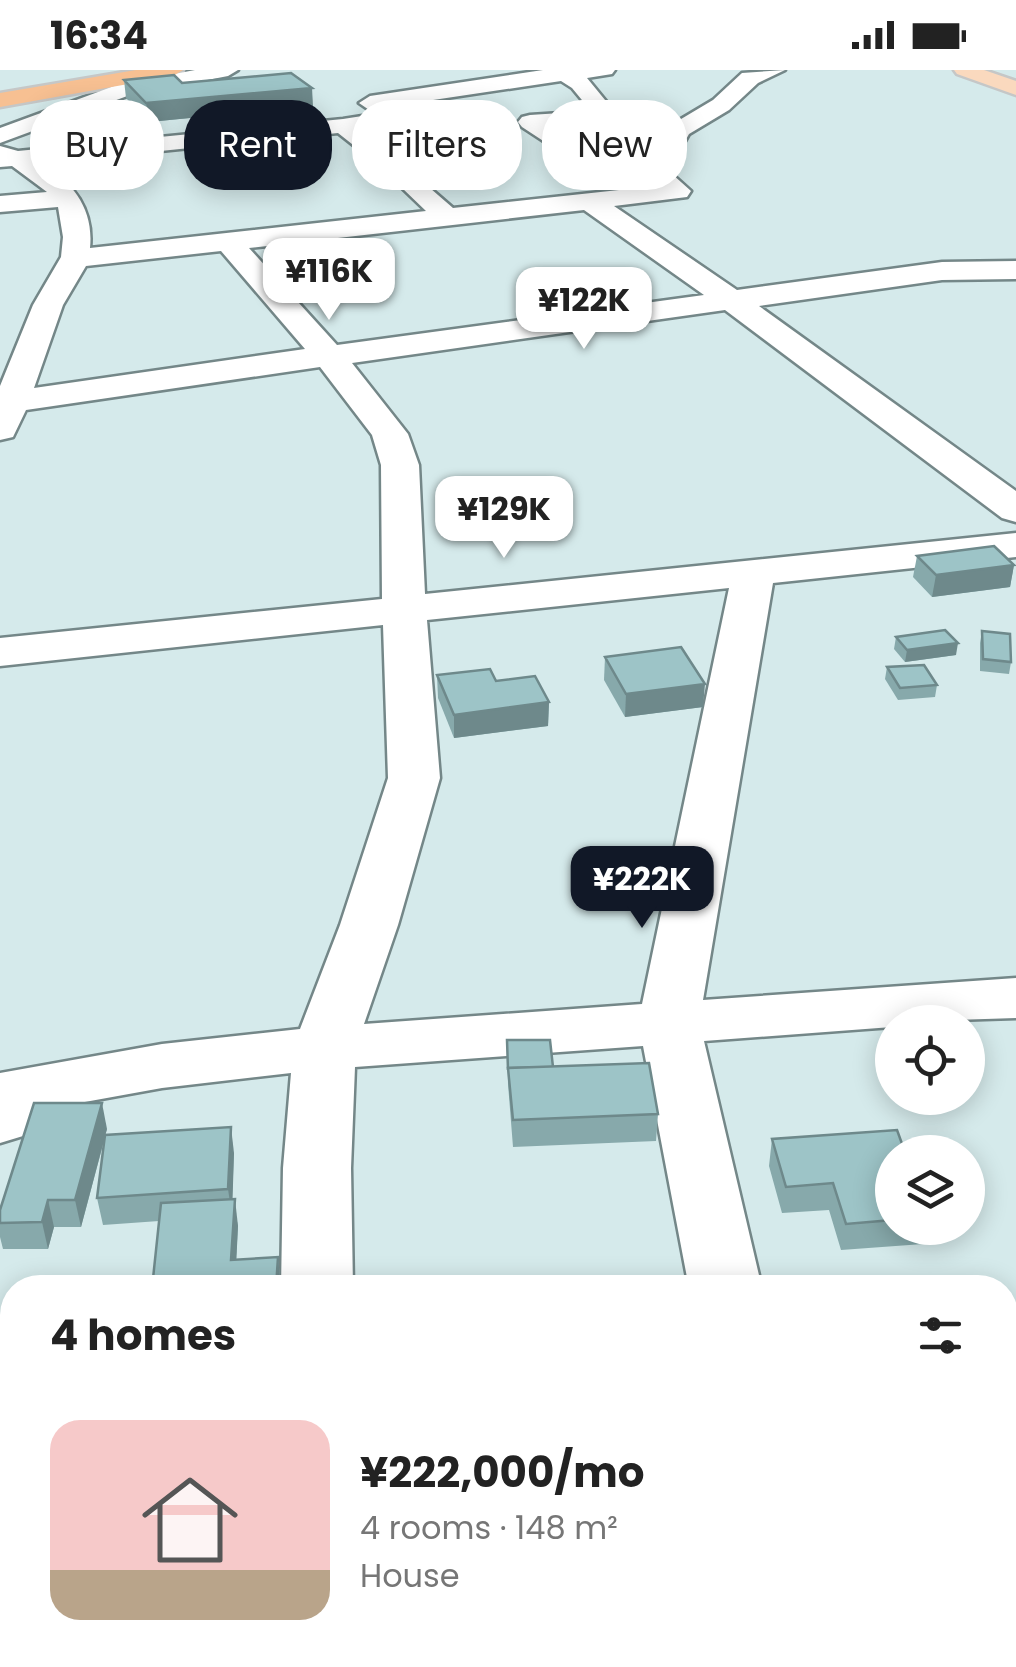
<!DOCTYPE html>
<html lang="en">
<head>
<meta charset="utf-8">
<style>
	:root { --surface:#fff; --page:#f6f6f6; --text:#222; --muted:#767676; --line:#e0e0e0; --accent:#111827 }
	body { margin:0; font-family:Poppins,sans-serif; background:var(--page); color:var(--text); height:100vh; display:flex; flex-direction:column; font-size:38px; white-space:nowrap }
	* { box-sizing:border-box; margin:0 }
	p { font-size:32px; color:var(--muted) }
	.icon { flex:none; width:55px; height:55px; fill:none; stroke:currentColor; stroke-width:2; stroke-linecap:round; stroke-linejoin:round }
	.map { position:relative; flex:1; overflow:hidden }
	.details { position:absolute; left:0px; top:1205px; width:1018px; height:392px; display:flex; flex-direction:column; background:var(--surface); border-radius:40px 40px 0 0; box-shadow:0 5px 25px #0003 }
	.details>* { flex:none }
	.banner { position:absolute; left:30px; top:30px; width:958px; height:90px; display:flex; gap:20px }
	.tools { position:absolute; left:875px; top:935px; display:grid; gap:20px }
	.tools a { display:grid; place-items:center; width:110px; height:110px; border-radius:50%; background:var(--surface); box-shadow:0 5px 25px #0003; font-size:50px }
	.price { position:absolute; translate:-50% -85px; padding:0 22px; border-radius:20px; background:#fff; color:#222; font-size:32px; line-height:65px; filter:drop-shadow(0 2px 5px #0008) }
	.price::after { content:''; position:absolute; left:50%; top:60px; width:30px; height:22px; margin-left:-15px; background:inherit; clip-path:polygon(0 0,100% 0,50% 100%) }
	.price.on { background:var(--accent); color:#fff }
	ul { padding:0; list-style:none }
	li { display:flex; align-items:center; gap:30px; height:250px; padding:0 50px }
	li+li { border-top:2px solid var(--line) }
	li span { display:grid; place-items:center; flex:none; width:280px; height:200px; border-radius:30px; color:#555 }
	li>.icon { margin-inline-start:auto }
	span .icon { width:120px; height:120px; fill:#fffc; stroke-width:1 }
	li b { font-size:42px }
	h2 { display:flex; justify-content:space-between; align-items:center; height:120px; padding:0 50px; font-size:42px }
	.tag { padding:0 35px; border-radius:40px; background:var(--surface); box-shadow:0 5px 25px #0003; font-size:35px; line-height:90px }
	.tag.on { background:var(--accent); color:#fff }
	.status { display:flex; justify-content:space-between; align-items:center; height:70px; padding:0 50px; background:var(--surface); direction:ltr }
	.status svg { height:28px; fill:currentColor }
	.map>svg:first-child { display:block }
	.lines { fill:none; stroke-linecap:round; stroke-linejoin:round }
	.minor-casing { stroke:#748788; stroke-width:5 }
	.major-casing { stroke:#c5c7c7; stroke-width:5 }
	.highway-casing { stroke:#c5c7c7; stroke-width:5 }
	.minor { fill:#fff; fill-rule:evenodd }
	.major { fill:#fad9be; fill-rule:evenodd }
	.highway { fill:#f7c092; fill-rule:evenodd }
	.wall { fill:#87a9ab }
	.shaded-wall { fill:#6e898b }
	.building { fill:#9dc4c7; stroke:#6e898b; stroke-width:2.5 }
</style>
</head>
<body>
<div class="status"><b>16:34</b><svg viewBox="0 0 49 12"><path d="M0 12V9h3v3zM5 12V6h3v6zM10 12V3h3v9zM15 12V0h3v12zM26 1h20v11H26zM47 4h2v5h-2z"/></svg></div>
<div class="map">
<svg width="1016" height="1597" viewBox="0 0 1016 1597">
	<rect width="100%" height="100%" fill="#d5eaeb"/>
	<g class="lines">
		<defs>
			<g id="minor">
				<polygon points="195,0 238,0 228,6 130,25 0,73 0,58 117,15"/>
				<path d="M 543,0 L 615,0 L 612,4 L 587,8 L 619,47 L 616,52 L 554,57 L 567,66 L 613,67 L 646,83 L 660,73 L 671,55 L 713,30 L 742,3 L 785,0 L 758,13 L 729,40 L 689,64 L 679,82 L 662,95 L 691,121 L 687,127 L 614,136 L 737,220 L 942,192 L 1016,191 L 1016,209 L 942,210 L 759,236 L 1016,421 L 1016,452 L 1002,448 L 725,240 L 352,293 L 408,364 L 419,395 L 425,524 L 1016,463 L 1016,487 L 773,513 L 703,930 L 1016,908 L 1016,948 L 892,952 L 892,957 L 704,971 L 762,1218 L 689,1218 L 643,976 L 355,997 L 351,1098 L 353,1218 L 281,1218 L 283,1098 L 291,1003 L 162,1018 L 35,1041 L 23,1066 L 0,1073 L 0,1003 L 162,974 L 300,959 L 340,855 L 388,708 L 383,555 L 0,596 L 0,568 L 382,529 L 381,395 L 372,365 L 320,297 L 26,340 L 13,367 L 0,370 L 0,316 L 33,235 L 61,187 L 63,167 L 58,137 L 0,142 L 0,126 L 47,122 L 12,96 L 0,97 L 0,76 L 18,81 L 343,49 L 375,44 L 359,33 L 370,26 ZM 561,11 L 572,18 L 591,41 L 530,45 L 522,47 L 518,52 L 522,57 L 554,78 L 601,79 L 632,95 L 656,116 L 453,138 L 363,60 L 407,53 L 410,48 L 393,36 ZM 338,63 L 376,93 L 426,141 L 90,178 C 94,140 74,114 43,93 ZM 584,140 L 704,225 L 337,275 L 249,178 ZM 221,181 L 305,279 L 34,318 L 63,235 L 86,196 ZM 729,518 L 642,934 L 364,954 L 398,855 L 440,708 L 427,550 Z"/>
				<polygon points="261,1585 349,1585 350,1597 260,1597"/>
				<polygon points="762,1585 850,1585 854,1597 764,1597"/>
			</g>
			<polygon id="major" points="954,0 984,0 1016,11 1016,25 957,4"/>
			<polygon id="highway" points="136,0 183,0 173,6 0,37 0,23"/>
		</defs>
		<use href="#minor" class="minor-casing"/>
		<use href="#major" class="major-casing"/>
		<use href="#highway" class="highway-casing"/>
		<use href="#minor" class="minor"/>
		<use href="#major" class="major"/>
		<use href="#highway" class="highway"/>
	</g>
	<g class="wall">
		<polygon points="124,10 182,13 313,36 149,52 126,28"/>
		<polygon points="917,486 1014,495 1010,517 932,527 913,507"/>
		<polygon points="982,561 1011,592 1009,604 980,601 980,573"/>
		<polygon points="896,567 956,585 905,592 894,579"/>
		<polygon points="605,587 703,637 625,647 604,610"/>
		<polygon points="887,597 937,615 935,627 898,630 885,609"/>
		<polygon points="437,605 496,611 549,632 548,656 454,668 438,628"/>
		<polygon points="507,970 553,997 658,1044 656,1071 513,1077 508,1014"/>
		<polygon points="107,1059 105,1065 234,1083 232,1129 238,1156 236,1190 278,1187 281,1218 152,1218 159,1151 103,1155 97,1128 105,1067 81,1157 54,1157 48,1179 3,1179 0,1167 0,1140"/>
		<polygon points="772,1069 892,1082 892,1158 927,1158 923,1174 841,1180 829,1140 782,1143 769,1096"/>
	</g>
	<g class="shaded-wall">
		<polygon points="312,18 313,36 149,52 146,33"/>
		<polygon points="1014,495 1010,517 932,527 936,505"/>
		<polygon points="958,573 956,585 905,592 907,580"/>
		<polygon points="705,614 703,637 625,647 626,624"/>
		<polygon points="549,632 548,656 454,668 454,645"/>
		<polygon points="102,1033 107,1059 81,1157 75,1130"/>
		<polygon points="231,1057 234,1083 232,1146 228,1119"/>
		<polygon points="235,1129 238,1156 235,1217 231,1190"/>
		<polygon points="48,1130 54,1157 48,1179 42,1152"/>
		<polygon points="278,1187 281,1218 276,1218"/>
	</g>
	<g class="building">
		<polygon points="291,3 312,18 146,33 124,10 174,5 182,13"/>
		<polygon points="994,476 1014,495 936,505 917,486"/>
		<polygon points="945,560 958,573 907,580 896,567"/>
		<polygon points="982,561 1010,564 1011,592 983,589"/>
		<polygon points="681,577 705,614 626,624 605,587"/>
		<polygon points="924,595 937,615 900,618 887,597"/>
		<polygon points="490,599 496,611 535,606 549,632 454,645 437,605"/>
		<polygon points="507,970 550,970 553,997 508,998 508,1000"/>
		<polygon points="649,993 658,1044 513,1050 508,998"/>
		<polygon points="34,1033 102,1033 75,1130 48,1130 42,1152 0,1153 0,1140"/>
		<polygon points="231,1057 228,1119 97,1128 105,1065"/>
		<polygon points="897,1060 905,1082 892,1082 892,1150 846,1154 833,1113 786,1117 772,1069"/>
		<polygon points="235,1129 231,1190 278,1187 276,1218 152,1218 161,1133"/>
	</g>
</svg>
<div class="tools">
<a><svg class="icon" aria-label="locate" viewBox="0 0 24 24"><circle cx="12" cy="12" r="6"/><path d="M12 2v4M12 18v4M2 12h4M18 12h4"/></svg></a>
<a><svg class="icon" aria-label="layers" viewBox="0 0 24 24"><path d="M12 4l9 5-9 5-9-5zM3 14l9 5 9-5"/></svg></a>
</div>
<b class="price" style="left:329px;top:253px">¥116K</b>
<b class="price" style="left:584px;top:282px">¥122K</b>
<b class="price" style="left:504px;top:491px">¥129K</b>
<b class="price on" style="left:642px;top:861px">¥222K</b>
<div class="banner">
<a class="tag">Buy</a>
<a class="tag on">Rent</a>
<a class="tag">Filters</a>
<a class="tag">New</a>
</div>
<section class="details">
<h2>4 homes<svg class="icon" aria-label="filters" viewBox="0 0 24 24"><path d="M4 7h16M4 17h16"/><circle cx="9" cy="7" r="2"/><circle cx="15" cy="17" r="2"/></svg></h2>
<ul>
<li><span style="background:linear-gradient(#f6c9c9 75%,#b9a48a 0)"><svg class="icon" aria-label="home" viewBox="0 0 24 24"><path d="M3 11l9-7 9 7M6 9v11h12V9"/></svg></span><div><b>¥222,000/mo</b><p>4 rooms · 148 m²</p><p>House</p></div></li>
</ul>
</section>
</div>
</body>
</html>
